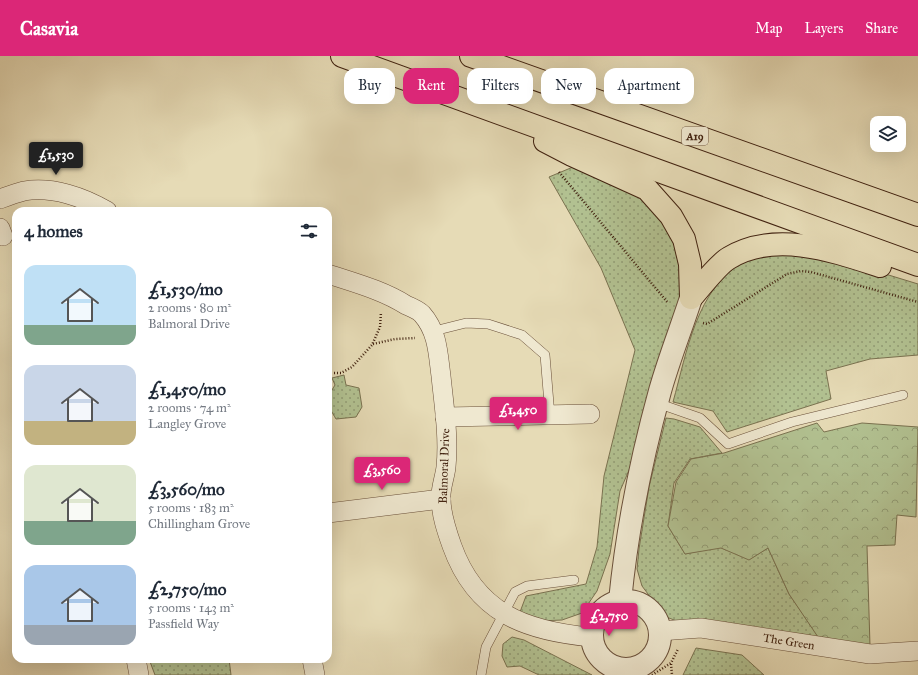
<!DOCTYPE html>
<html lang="en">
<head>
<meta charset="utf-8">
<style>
	:root { --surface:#fff; --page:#f6f6f7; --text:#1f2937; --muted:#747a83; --accent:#db2777 }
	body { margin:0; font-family:"IM FELL Great Primer",serif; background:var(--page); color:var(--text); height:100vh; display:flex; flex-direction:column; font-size:15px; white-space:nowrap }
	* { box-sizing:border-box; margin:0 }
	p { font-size:13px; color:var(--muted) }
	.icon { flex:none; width:22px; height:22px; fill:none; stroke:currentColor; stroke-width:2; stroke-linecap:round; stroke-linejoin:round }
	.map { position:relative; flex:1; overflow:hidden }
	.sheet { position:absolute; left:12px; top:151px; width:320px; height:456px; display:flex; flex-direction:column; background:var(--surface); border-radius:12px; box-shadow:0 4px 16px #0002 }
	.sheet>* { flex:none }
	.hud { position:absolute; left:344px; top:12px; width:380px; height:36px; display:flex; gap:8px }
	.fabs { position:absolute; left:870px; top:60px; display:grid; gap:8px }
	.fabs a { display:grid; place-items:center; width:36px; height:36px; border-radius:8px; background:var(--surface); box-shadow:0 4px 16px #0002; font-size:20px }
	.price { position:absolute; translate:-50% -34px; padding:0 9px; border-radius:4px; background:var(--accent); color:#fff; font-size:13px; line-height:26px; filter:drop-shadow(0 1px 2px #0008) }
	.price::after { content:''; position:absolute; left:50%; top:24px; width:12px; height:9px; margin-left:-6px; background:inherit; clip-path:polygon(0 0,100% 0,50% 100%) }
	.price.selected { background:#222; color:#fff }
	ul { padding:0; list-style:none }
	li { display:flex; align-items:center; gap:12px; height:100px; padding:0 12px }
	li span { display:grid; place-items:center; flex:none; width:112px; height:80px; border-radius:12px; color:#555 }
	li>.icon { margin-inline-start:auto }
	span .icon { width:48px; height:48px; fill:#fffc; stroke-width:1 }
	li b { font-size:17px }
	h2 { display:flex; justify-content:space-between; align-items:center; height:48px; padding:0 12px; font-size:17px }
	.pill { padding:0 14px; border-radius:12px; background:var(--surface); box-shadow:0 4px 16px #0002; font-size:14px; line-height:36px }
	.pill.selected { background:var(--accent); color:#fff }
	header { display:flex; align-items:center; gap:24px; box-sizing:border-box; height:56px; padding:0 20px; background:var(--accent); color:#fff }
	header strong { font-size:19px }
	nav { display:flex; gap:22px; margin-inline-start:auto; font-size:14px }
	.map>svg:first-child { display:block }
	.grass { fill:url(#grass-dots); stroke:#7a7250 }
	.forest { fill:url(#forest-crowns); stroke:#7a7250 }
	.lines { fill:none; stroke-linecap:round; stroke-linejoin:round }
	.service-casing { stroke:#6a503a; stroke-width:10 }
	.minor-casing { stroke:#6a503a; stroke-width:20 }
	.tertiary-casing { stroke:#6a503a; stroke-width:24 }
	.trunk-casing { stroke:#412210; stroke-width:24 }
	.path { stroke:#412210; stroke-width:2.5; stroke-dasharray:1 2; stroke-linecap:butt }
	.service { stroke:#efe8d0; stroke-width:9 }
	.minor { stroke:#efe8d0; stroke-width:19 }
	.tertiary { stroke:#efe8d0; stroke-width:22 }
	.trunk { stroke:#e6dbb6; stroke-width:22 }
	.labels { text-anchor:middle; stroke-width:3; stroke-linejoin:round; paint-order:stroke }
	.shield { fill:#efe8d0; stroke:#755d4a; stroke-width:1 }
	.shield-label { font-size:11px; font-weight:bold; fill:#412210 }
	.street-label { font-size:12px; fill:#412210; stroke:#efe8d0 }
</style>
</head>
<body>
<header>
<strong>Casavia</strong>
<nav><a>Map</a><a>Layers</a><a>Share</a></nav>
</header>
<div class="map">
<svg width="918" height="619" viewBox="0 0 918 619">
	<defs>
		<pattern id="grass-dots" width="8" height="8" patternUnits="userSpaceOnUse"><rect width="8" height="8" fill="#b2c191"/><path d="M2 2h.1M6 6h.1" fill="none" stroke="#929c75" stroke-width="1.8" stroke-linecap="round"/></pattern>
		<pattern id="forest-crowns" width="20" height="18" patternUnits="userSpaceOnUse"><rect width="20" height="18" fill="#b2c191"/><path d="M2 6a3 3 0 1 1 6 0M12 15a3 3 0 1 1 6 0" fill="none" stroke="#929c75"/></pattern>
	</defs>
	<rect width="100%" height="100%" fill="#e6dbb6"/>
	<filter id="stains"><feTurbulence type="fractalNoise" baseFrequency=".005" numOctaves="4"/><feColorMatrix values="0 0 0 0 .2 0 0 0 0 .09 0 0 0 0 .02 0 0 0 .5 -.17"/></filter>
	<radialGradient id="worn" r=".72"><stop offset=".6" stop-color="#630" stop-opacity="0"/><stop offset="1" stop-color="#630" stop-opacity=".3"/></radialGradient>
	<g class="grass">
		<polygon points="573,111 640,138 671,179 684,211 682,239 636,398 620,435 610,498 597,535 582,557 562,564 539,565 520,556 526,540 586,528 597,491 604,420 635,294 601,212 549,121"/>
		<path d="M 770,197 L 833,202 L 918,228 L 918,299 L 870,303 L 826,315 L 831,343 L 727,376 L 713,355 L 673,346 C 687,296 696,233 744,205 C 751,200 762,199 770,197 Z"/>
		<path d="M 344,319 L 346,329 L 359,332 L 362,351 L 356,361 L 336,363 C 327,348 325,345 335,329 L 332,322 Z"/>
		<polygon points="666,362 674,363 700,371 722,397 690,403 674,427 668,470 685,498 719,491 750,503 768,492 789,538 821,584 677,565 666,561 657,550 642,530 637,513 639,493 649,431"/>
		<polygon points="512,581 524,584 592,619 539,619 520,610 507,611 502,600 503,588"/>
		<polygon points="696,592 742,599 764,619 683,619"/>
		<polygon points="149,603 229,603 231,619 155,619"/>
	</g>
	<polygon class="forest" points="817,367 824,376 862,367 918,371 916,461 897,459 895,489 867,490 870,590 820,584 789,538 768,492 749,504 721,492 685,498 668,470 676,426 691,403 724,397"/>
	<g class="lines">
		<defs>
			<g id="service">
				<polyline points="434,275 466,267 488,268 522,279 545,299 550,360"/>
				<polyline points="657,347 700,362 728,388 792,366 903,339"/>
				<polyline points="481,619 486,591 515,536 527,530 574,524"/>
			</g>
			<g id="minor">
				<path d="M 0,143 C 8,140 16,137 24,135 C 52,130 83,141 107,155"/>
				<polyline points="0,172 3,180"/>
				<path d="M 328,218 C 355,227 382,234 406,249 C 411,251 418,254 422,258 C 438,276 438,298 441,320 C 444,350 449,381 446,411 C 445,421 440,433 441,443 C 441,459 447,476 452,490 C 476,557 525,575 591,581"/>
				<polyline points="445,361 590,358"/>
				<polyline points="328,457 441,443"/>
				<path id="s1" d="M 660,575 L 701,572 L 870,598 L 918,595"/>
				<polyline points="136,603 139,619"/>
				<polyline points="312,603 315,619"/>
			</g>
			<g id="tertiary">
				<circle cx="626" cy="579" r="34"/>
				<path d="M 620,545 C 627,473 641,404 660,335 C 669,303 681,273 691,242"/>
			</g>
			<g id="trunk">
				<polyline points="342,0 918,209"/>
				<polyline points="471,0 918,159"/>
				<polyline points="545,85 572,99 647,133 671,160 684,183 690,208 691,242"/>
				<path d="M 691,242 C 700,232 718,208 729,202 C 775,174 834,195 880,210"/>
			</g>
		</defs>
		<use href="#service" class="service-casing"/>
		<use href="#minor" class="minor-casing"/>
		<use href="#tertiary" class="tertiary-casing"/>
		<use href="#trunk" class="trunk-casing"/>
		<g class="path">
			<polyline points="559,116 668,247"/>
			<polyline points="703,267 707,268 787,218 801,215 811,216 918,246"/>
			<polyline points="373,288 395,283 415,282"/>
			<polyline points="328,317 341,317 352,311 372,289 380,271 381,256"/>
			<polyline points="671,608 672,619"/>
			<polyline points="652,619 671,607 678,593"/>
		</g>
		<use href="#service" class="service"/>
		<use href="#minor" class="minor"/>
		<use href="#tertiary" class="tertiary"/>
		<use href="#trunk" class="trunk"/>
	</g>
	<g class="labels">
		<rect class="shield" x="682" y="71" width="26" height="18" rx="3"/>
		<g class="shield-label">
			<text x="695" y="84">A19</text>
		</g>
		<g class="street-label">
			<text transform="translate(444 410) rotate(-88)" y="4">Balmoral Drive</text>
			<text dy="4" stroke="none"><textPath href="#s1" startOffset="130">The Green</textPath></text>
		</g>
	</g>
	<rect width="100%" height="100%" filter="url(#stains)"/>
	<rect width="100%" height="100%" fill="url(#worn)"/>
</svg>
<div class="fabs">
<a><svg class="icon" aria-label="layers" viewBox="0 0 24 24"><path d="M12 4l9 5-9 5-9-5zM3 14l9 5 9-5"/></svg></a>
</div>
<b class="price selected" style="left:56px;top:120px">£1,530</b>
<b class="price" style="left:518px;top:375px">£1,450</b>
<b class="price" style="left:382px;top:435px">£3,560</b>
<b class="price" style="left:609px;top:581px">£2,750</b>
<div class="hud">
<a class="pill">Buy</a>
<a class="pill selected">Rent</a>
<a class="pill">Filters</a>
<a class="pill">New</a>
<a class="pill">Apartment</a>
</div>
<section class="sheet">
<h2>4 homes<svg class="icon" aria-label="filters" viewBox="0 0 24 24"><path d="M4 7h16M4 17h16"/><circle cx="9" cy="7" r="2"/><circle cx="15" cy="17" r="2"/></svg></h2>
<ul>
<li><span style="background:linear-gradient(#bfe0f5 75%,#7fa58c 0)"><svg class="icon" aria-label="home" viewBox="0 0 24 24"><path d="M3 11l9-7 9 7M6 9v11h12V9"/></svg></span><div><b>£1,530/mo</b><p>2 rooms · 80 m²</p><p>Balmoral Drive</p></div></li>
<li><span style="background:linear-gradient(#c9d6e8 70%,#c2b280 0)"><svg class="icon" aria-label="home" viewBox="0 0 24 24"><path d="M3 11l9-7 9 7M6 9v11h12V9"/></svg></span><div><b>£1,450/mo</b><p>2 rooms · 74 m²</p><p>Langley Grove</p></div></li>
<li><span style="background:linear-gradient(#dfe7d0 70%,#7fa58c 0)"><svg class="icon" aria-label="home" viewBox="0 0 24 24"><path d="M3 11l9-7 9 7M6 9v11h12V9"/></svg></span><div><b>£3,560/mo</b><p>5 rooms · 183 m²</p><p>Chillingham Grove</p></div></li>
<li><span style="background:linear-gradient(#a9c7e8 75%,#9aa5b1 0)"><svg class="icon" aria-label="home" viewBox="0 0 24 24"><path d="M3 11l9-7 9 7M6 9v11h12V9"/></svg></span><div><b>£2,750/mo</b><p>5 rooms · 143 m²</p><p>Passfield Way</p></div></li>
</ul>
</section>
</div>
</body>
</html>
